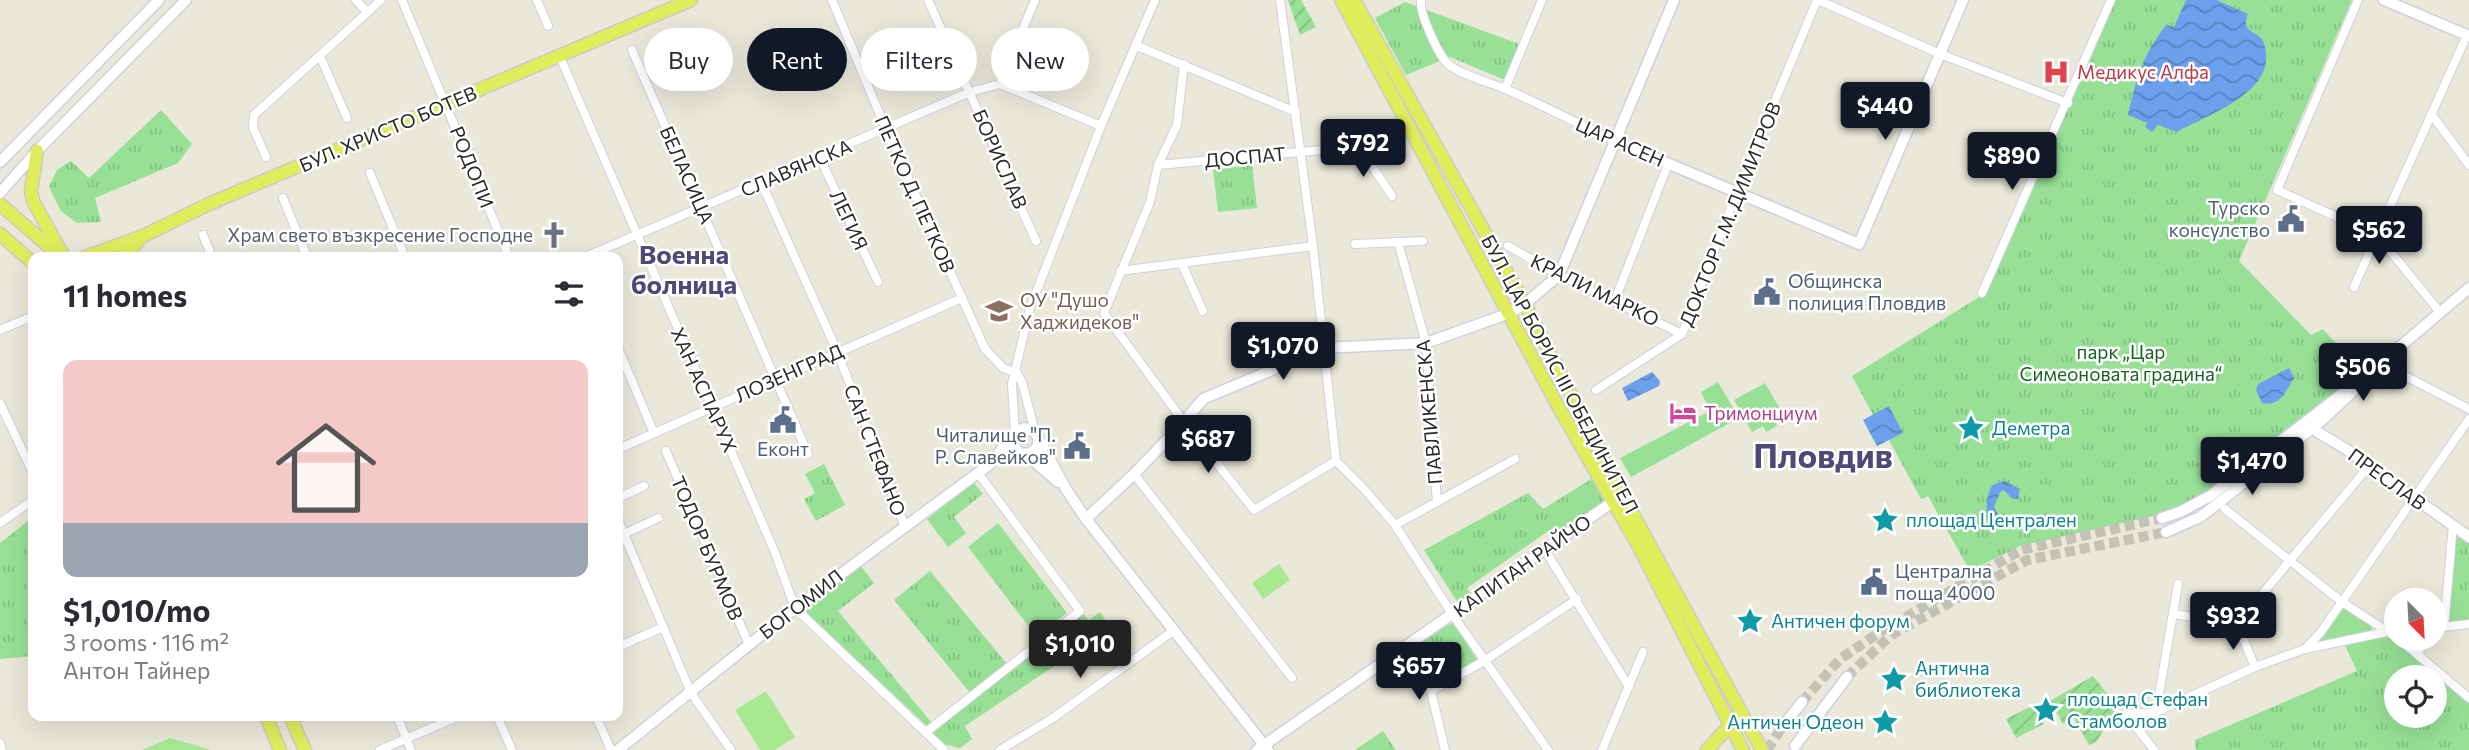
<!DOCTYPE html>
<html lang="en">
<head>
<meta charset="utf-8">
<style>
	:root { --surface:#fff; --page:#f7f7f7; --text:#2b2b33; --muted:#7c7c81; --line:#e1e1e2; --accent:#111827 }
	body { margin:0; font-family:Commissioner,sans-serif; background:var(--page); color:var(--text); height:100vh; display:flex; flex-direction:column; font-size:26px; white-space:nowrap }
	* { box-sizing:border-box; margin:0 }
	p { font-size:23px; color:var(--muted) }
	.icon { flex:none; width:38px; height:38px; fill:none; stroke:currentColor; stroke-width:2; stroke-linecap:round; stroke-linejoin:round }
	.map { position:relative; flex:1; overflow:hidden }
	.side { position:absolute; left:28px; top:252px; width:595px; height:469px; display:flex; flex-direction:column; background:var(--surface); border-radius:14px; box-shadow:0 7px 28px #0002 }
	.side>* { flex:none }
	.top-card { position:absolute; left:644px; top:28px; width:665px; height:63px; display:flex; gap:14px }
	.needle { width:46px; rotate:156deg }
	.buttons { position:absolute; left:2384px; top:588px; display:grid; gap:14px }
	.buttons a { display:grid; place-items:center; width:63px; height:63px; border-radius:50%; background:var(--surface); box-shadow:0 7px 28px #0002; font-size:35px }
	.price { position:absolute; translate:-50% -60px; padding:0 16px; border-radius:7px; background:var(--accent); color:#fff; font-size:23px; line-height:46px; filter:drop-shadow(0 2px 4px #0008) }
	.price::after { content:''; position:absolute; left:50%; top:42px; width:21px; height:16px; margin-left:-10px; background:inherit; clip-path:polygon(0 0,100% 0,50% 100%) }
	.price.current { background:#222; color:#fff }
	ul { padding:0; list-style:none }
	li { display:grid; align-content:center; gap:14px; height:371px; padding:0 35px }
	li+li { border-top:2px solid var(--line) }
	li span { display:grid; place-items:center; height:217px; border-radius:14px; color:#555 }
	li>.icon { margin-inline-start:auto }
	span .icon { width:126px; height:126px; fill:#fffc; stroke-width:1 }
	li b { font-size:30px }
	h2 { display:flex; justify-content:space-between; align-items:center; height:84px; padding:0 35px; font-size:30px }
	.chip { padding:0 24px; border-radius:32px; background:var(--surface); box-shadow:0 7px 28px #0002; font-size:24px; line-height:63px }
	.chip.current { background:var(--accent); color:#fff }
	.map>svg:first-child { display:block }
	.grass { fill:#97e096 }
	.park { fill:url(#park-tufts); fill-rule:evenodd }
	.garden { fill:url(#garden-furrows) }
	.pitch { fill:#a7e891 }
	.water { fill:url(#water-waves) }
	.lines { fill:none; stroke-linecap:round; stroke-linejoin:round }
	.secondary-tunnel { stroke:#c3c2b6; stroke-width:10; stroke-dasharray:10 5; stroke-linecap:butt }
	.street-casing { stroke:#d1cee1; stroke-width:10 }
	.secondary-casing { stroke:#d1cee1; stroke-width:13 }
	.primary-casing { stroke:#cbcbcb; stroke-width:15 }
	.street { stroke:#fff; stroke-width:8 }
	.secondary { stroke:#fff; stroke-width:10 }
	.primary { stroke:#e0ed5b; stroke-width:12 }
	.labels { text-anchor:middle; stroke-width:5; stroke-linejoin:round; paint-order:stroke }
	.health-label { font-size:19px; fill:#be3a42; stroke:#fff; text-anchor:start }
	.street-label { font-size:19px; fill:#282828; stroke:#fff }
	.service-label { font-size:19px; fill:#4e5e75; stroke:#fff; text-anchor:end }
	.worship-label { font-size:19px; fill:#5b616d; stroke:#fff; text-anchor:end }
	.education-label { font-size:19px; fill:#785e54; stroke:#fff; text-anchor:start }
	.park-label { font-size:19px; fill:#1a6223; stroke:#fff }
	.hotel-label { font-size:19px; fill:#b23c85; stroke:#fff; text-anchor:start }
	.culture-label { font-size:19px; fill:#0d838f; stroke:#fff; text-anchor:start }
	.district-label { font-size:26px; font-weight:bold; fill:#504977; stroke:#fff }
	.town-label { font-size:33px; font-weight:bold; fill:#504977; stroke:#fff }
</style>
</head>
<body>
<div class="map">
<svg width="2469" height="750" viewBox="0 0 2469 750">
	<defs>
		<pattern id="park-tufts" width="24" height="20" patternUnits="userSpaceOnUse" patternTransform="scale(1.75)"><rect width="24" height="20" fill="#97e096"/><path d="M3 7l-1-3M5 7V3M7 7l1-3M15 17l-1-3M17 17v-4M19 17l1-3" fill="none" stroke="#82c081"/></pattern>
		<pattern id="garden-furrows" width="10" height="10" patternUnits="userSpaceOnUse" patternTransform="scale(1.75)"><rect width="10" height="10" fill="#97e096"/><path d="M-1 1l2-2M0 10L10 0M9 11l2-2" fill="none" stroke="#82c081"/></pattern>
		<pattern id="water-waves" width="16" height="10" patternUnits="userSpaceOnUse" patternTransform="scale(1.75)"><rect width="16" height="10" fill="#6ca0ec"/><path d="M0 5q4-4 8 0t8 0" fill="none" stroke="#5982bf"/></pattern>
	</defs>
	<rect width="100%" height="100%" fill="#eae8d9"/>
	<g class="grass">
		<polygon points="1718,382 1739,418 1631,477 1620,458 1710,411 1701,392"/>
		<polygon points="1765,383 1783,414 1774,419 1777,426 1766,432 1763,426 1752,432 1734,400"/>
		<polygon points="2342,602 2374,623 2369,635 2306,648"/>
	</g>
	<g class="park">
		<polygon points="2116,0 2352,0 2239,261 2311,335 2323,329 2362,372 2278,438 2192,502 2162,514 2020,546 1970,571 1928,496 1921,499 1889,440 1902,433 1889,407 1873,415 1852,376 1984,294"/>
		<polygon points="1405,2 1519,44 1505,80 1450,57 1406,75 1375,18"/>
		<polygon points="161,110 192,144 178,163 95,198 101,222 77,223 61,211 49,187 57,170 71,161 89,178"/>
		<polygon points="1252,165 1257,208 1218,212 1213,170"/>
		<polygon points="824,464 845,505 816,521 804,499 815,493 805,474"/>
		<polygon points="1593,478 1606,500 1553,537 1548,531 1467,588 1471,594 1458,603 1424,550 1528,493 1543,509"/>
		<polygon points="974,483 983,494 954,517 966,533 948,547 927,519"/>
		<polygon points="33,517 33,656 0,659 0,543"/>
		<polygon points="998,523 1067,613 1036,636 968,547"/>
		<polygon points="2453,525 2469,537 2469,624 2444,627"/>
		<polygon points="860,565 874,583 838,611 932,723 928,727 803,609"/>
		<polygon points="930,571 1007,664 971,694 894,600"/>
		<polygon points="1081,612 1089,620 1100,612 1111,628 965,726 972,739 960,748 943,744 932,733"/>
		<polygon points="1454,622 1477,660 1433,687 1410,648"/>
		<path d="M 2369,635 L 2396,638 L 2469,698 L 2469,750 L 2196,750 L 2195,740 L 2357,671 L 2343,641 ZM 2396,677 L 2434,677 L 2434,716 L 2396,716 Z"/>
		<polygon points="1383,731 1396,750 1355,750"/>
	</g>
	<g class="garden">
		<polygon points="1288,0 1301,0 1316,27 1300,35"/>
		<polygon points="2093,676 2117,706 2097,741 2089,745 2074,718 2063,724 2050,701"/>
		<polygon points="2034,705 2044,724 2016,738 2006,719"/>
	</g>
	<g class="pitch">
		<polygon points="1279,564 1290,580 1263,599 1252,583"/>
		<polygon points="766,691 795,737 775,750 760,750 735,710"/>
		<polygon points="170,738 208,749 209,750 142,750"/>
	</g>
	<g class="water">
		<path d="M 2186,0 L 2217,0 L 2248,14 C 2241,31 2253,30 2262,39 C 2285,89 2211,113 2177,132 L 2158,125 L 2152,132 L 2145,127 L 2147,123 L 2128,115 C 2136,78 2143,55 2166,25 L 2174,27 Z"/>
		<path d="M 2289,368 L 2294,378 C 2286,391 2280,407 2262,403 L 2256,390 L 2258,384 Z"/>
		<polygon points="1652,372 1660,381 1659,386 1628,401 1622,388"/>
		<polygon points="1889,406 1903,433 1877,446 1863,420"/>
		<path d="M 2005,481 L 2020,489 L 2018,499 C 2009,500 2010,494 2003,490 L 2000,492 L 1994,507 L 1999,516 L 1996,520 L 1988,520 C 1985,513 1987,490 1993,485 C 1996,483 2002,482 2005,481 Z"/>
	</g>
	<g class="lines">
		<g class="secondary-tunnel">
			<polyline points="1847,677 1891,635 2027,560 2166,532"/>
			<polyline points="1802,702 1840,659 1883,630 2021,550 2162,518"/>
			<polyline points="1767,750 1783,726"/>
		</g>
		<defs>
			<g id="street">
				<polyline points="356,0 367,12"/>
				<polyline points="402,0 509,257"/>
				<polyline points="537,0 548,26"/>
				<polyline points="832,0 886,129 985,349 1003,368 1017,373"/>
				<polyline points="928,0 1036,241"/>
				<polyline points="1280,0 1313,246 1336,461 1365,490 1395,525 1452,614 1548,750"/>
				<path d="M 1421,0 C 1419,13 1438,54 1448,64 C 1459,74 1488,82 1503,88 C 1541,104 1578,124 1615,141"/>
				<polyline points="1818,0 1940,54 2068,103"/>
				<polyline points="2358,0 2277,190 2377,235 2439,311"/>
				<polyline points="1137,46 1296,112"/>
				<polyline points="632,50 808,454"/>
				<polyline points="320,56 347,118"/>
				<polyline points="560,57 774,550 795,608 944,750"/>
				<polyline points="1184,64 1177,125 1158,165 1150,202 1104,313 1184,422 1254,510 1336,461"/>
				<polyline points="1000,84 1101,126"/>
				<polyline points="1000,84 1035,0"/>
				<polyline points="1505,89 1542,0"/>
				<polyline points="2432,115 2469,165"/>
				<polyline points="266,157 253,127 254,115 381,0"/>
				<polyline points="820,158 878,282"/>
				<polyline points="1158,165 1345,148 1362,151 1392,196"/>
				<polyline points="370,173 405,257"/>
				<polyline points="761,182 837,351 905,527"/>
				<polyline points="283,198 307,257"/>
				<polyline points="203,235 212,257"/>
				<polyline points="1398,242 1426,343 1437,502"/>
				<polyline points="1355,244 1423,241"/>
				<polyline points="1508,246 1559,275 1682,334"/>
				<polyline points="585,257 970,92 1000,84"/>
				<polyline points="1182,264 1203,311"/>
				<polyline points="1120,271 1313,246"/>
				<polyline points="2354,287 2467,35"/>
				<polyline points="1982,293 2111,0"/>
				<polyline points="1615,300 1668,164"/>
				<polyline points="0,330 33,316"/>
				<polyline points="618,348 654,433"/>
				<polyline points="2380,363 2469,409"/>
				<polyline points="1017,373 1022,382 1035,432"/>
				<polyline points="1596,390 1682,334 1737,192 1817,0"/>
				<polyline points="0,403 33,473"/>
				<polyline points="1015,433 1012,384 1030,308 1101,126 1155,0"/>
				<polyline points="618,449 962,298"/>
				<polyline points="666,451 749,645"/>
				<polyline points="1134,474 1292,678"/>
				<polyline points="618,498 644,486"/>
				<polyline points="2225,509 2342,602 2396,637"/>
				<polyline points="618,520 691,693 731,750"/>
				<polyline points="0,523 33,500"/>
				<polyline points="1395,525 1515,459"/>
				<polyline points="624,534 658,518"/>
				<polyline points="1545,550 1629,687"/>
				<polyline points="2174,614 2237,624 2369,466"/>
				<polyline points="2237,624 2255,667"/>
				<polyline points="2444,627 2453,525"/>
				<polyline points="2434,628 2469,624"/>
				<polyline points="2399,639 2469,698"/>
				<polyline points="618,647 663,627"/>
				<polyline points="1405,648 1431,691 1445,750"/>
				<polyline points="2305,649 2321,632 2469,419"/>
				<polyline points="2419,656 2421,639"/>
				<polyline points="1431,691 1484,661 1577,599"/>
				<polyline points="2156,712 2178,584"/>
				<polyline points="2126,714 2156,712 2255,667 2305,649 2396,630"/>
				<polyline points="2126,714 2154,750"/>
				<polyline points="397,716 411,750"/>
				<polyline points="497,716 512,750"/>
				<polyline points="596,716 611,750"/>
				<polyline points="926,732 1080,611 978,473"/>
				<polyline points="0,743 2,750"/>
				<polyline points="380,750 459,716"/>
				<polyline points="1000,750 1053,718 1173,631"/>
				<polyline points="1602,750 1643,652"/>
			</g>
			<g id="secondary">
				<polyline points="2384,0 2469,36"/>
				<polyline points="1615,141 1859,244 1963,0"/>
				<polyline points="0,162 159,0"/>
				<polyline points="0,193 37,151 186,0"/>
				<polyline points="2312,424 2313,428 2319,433 2346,449 2469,537"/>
				<polyline points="1013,437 1014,447 1021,454 1031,453 1038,446 1038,441"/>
				<polyline points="1026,454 1058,482"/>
				<polyline points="2162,518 2180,512 2210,496 2369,373 2469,288"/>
				<polyline points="1086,519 1134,474 1184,422 1203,399 1324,348 1426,343 1510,313 1525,304 1559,275 1674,0"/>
				<polyline points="2166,532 2200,517 2216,505 2321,421 2353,391"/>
				<polyline points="1783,726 1802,702"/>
				<polyline points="1795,746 1847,677"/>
				<polyline points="618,750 795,608 990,464 1015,433 1024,428 1035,432 1066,489 1086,519 1268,750"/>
				<polyline points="1257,750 1614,501"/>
			</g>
			<g id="primary">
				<polyline points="1341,0 1558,406 1639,547 1743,750"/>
				<polyline points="1354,0 1525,304 1617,485 1762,750"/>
				<polyline points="37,151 31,191 33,201 64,257"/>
				<polyline points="0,204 61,257"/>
				<polyline points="0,234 33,263"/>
				<polyline points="85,257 143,236 209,204 691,0"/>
				<polyline points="124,257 140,239"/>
				<polyline points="266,716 280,750"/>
				<polyline points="290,716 305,750"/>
				<polyline points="1707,750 1731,724 1737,721"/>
			</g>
		</defs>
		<use href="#street" class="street-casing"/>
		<use href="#secondary" class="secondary-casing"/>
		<use href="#primary" class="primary-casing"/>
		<use href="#street" class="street"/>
		<use href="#secondary" class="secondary"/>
		<use href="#primary" class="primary"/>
	</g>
	<defs>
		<symbol id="hospital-bare" viewBox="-9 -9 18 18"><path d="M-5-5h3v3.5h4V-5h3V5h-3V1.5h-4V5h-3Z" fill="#e0444e" stroke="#fff" stroke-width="2.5" paint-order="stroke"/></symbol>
		<symbol id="civic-bare" viewBox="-9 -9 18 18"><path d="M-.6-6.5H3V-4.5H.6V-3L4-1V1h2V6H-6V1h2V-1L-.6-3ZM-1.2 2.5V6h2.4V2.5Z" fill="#5c6f8a" stroke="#fff" stroke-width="2.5" paint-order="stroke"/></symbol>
		<symbol id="church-bare" viewBox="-9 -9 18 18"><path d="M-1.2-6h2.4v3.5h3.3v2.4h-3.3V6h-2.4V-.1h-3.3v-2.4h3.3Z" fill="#6b7280" stroke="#fff" stroke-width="2.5" paint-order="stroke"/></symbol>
		<symbol id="school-bare" viewBox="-9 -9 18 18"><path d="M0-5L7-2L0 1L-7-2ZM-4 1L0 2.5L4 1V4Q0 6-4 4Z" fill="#8d6e63" stroke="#fff" stroke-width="2.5" paint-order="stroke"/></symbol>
		<symbol id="hotel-bare" viewBox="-9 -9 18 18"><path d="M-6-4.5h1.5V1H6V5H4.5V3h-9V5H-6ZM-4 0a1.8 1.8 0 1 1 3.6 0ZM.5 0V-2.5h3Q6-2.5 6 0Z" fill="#d1479c" stroke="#fff" stroke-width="2.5" paint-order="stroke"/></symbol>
		<symbol id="sight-bare" viewBox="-9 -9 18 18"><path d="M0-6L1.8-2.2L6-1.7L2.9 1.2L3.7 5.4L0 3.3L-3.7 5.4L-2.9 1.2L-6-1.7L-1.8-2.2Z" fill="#0f9aa8" stroke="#fff" stroke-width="2.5" paint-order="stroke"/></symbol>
	</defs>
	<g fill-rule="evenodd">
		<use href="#hospital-bare" x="2037" y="53" width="38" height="38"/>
		<use href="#civic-bare" x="2272" y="200" width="38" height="38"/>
		<use href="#church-bare" x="535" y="216" width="38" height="38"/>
		<use href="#civic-bare" x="1748" y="273" width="38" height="38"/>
		<use href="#school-bare" x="980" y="292" width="38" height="38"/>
		<use href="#hotel-bare" x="1664" y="394" width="38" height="38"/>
		<use href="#civic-bare" x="764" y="401" width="38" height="38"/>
		<use href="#sight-bare" x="1952" y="409" width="38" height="38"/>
		<use href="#civic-bare" x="1058" y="427" width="38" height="38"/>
		<use href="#sight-bare" x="1866" y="501" width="38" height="38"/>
		<use href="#civic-bare" x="1855" y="563" width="38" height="38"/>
		<use href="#sight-bare" x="1731" y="602" width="38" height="38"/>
		<use href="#sight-bare" x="1875" y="660" width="38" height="38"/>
		<use href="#sight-bare" x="2027" y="691" width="38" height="38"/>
		<use href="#sight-bare" x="1866" y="703" width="38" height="38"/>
	</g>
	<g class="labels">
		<g class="health-label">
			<text x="2077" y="79">Медикус Алфа</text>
		</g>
		<g class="street-label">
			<text transform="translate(388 129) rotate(-23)" y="7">БУЛ. ХРИСТО БОТЕВ</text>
			<text transform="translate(1620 142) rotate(24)" y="7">ЦАР АСЕН</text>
			<text transform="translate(1245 157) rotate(-5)" y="7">ДОСПАТ</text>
			<text transform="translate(1000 159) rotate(66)" y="7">БОРИСЛАВ</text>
			<text transform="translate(472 167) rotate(68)" y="7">РОДОПИ</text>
			<text transform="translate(796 168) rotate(-23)" y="7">СЛАВЯНСКА</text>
			<text transform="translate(687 175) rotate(66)" y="7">БЕЛАСИЦА</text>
			<text transform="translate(915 194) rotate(66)" y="7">ПЕТКО Д. ПЕТКОВ</text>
			<text transform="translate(1730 214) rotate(-68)" y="7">ДОКТОР Г.М. ДИМИТРОВ</text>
			<text transform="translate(849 220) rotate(65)" y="7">ЛЕГИЯ</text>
			<text transform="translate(1595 290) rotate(26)" y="7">КРАЛИ МАРКО</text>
			<text transform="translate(789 373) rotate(-24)" y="7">ЛОЗЕНГРАД</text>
			<text transform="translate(1560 374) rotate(62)" y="7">БУЛ. ЦАР БОРИС III ОБЕДИНИТЕЛ</text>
			<text transform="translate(704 390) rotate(66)" y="7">ХАН АСПАРУХ</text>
			<text transform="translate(1429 412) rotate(-95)" y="7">ПАВЛИКЕНСКА</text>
			<text transform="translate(875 450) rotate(69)" y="7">САН СТЕФАНО</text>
			<text transform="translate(2387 479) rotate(36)" y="7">ПРЕСЛАВ</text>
			<text transform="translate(707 548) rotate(67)" y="7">ТОДОР БУРМОВ</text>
			<text transform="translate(1522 566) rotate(-35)" y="7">КАПИТАН РАЙЧО</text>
			<text transform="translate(801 604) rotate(-38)" y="7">БОГОМИЛ</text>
		</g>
		<g class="service-label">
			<text x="2270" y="215">Турско<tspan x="2270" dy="22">консулство</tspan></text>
			<text x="1788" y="288" text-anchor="start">Общинска<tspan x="1788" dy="22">полиция Пловдив</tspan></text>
			<text x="1056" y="442">Читалище "П.<tspan x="1056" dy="22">Р. Славейков"</tspan></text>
			<text x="783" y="456" text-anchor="middle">Еконт</text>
			<text x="1895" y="578" text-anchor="start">Централна<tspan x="1895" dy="22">поща 4000</tspan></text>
		</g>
		<g class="worship-label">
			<text x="533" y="242">Храм свето възкресение Господне</text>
		</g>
		<g class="education-label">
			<text x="1020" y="307">ОУ "Душо<tspan x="1020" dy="22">Хаджидеков"</tspan></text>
		</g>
		<g class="park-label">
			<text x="2121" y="359">парк „Цар<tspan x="2121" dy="22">Симеоновата градина“</tspan></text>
		</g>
		<g class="hotel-label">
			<text x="1704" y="420">Тримонциум</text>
		</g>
		<g class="culture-label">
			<text x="1992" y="435">Деметра</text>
			<text x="1906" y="527">площад Централен</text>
			<text x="1771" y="628">Античен форум</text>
			<text x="1915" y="675">Антична<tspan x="1915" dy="22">библиотека</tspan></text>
			<text x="2067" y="706">площад Стефан<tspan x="2067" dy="22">Стамболов</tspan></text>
			<text x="1864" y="729" text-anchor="end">Античен Одеон</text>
		</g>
		<g class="district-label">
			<text x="684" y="264">Военна<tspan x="684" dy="30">болница</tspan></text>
		</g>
		<g class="town-label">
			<text x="1823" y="468">Пловдив</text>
		</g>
	</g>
</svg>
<div class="buttons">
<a><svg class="needle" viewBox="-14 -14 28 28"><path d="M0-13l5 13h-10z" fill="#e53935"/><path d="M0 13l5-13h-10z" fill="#7c7c81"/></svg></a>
<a><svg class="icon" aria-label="locate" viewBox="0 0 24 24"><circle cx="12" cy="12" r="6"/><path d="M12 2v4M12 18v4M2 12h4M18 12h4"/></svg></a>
</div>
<b class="price" style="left:1885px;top:142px">$440</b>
<b class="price" style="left:1363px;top:179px">$792</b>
<b class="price" style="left:2012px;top:192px">$890</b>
<b class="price" style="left:2379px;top:266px">$562</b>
<b class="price" style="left:1283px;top:382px">$1,070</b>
<b class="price" style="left:2363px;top:403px">$506</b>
<b class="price" style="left:1208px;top:475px">$687</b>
<b class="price" style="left:2252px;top:497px">$1,470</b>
<b class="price" style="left:2233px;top:652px">$932</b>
<b class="price current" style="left:1080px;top:680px">$1,010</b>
<b class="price" style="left:1419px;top:702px">$657</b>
<div class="top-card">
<a class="chip">Buy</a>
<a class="chip current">Rent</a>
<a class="chip">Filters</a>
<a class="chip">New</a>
</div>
<section class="side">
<h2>11 homes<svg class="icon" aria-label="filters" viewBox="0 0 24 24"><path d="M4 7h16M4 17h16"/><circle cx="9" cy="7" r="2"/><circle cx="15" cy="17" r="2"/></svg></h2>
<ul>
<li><span style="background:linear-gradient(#f6c9c9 75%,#9aa5b1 0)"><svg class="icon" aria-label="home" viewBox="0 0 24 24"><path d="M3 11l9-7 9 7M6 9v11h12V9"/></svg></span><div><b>$1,010/mo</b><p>3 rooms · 116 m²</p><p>Антон Тайнер</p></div></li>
</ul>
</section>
</div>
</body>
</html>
